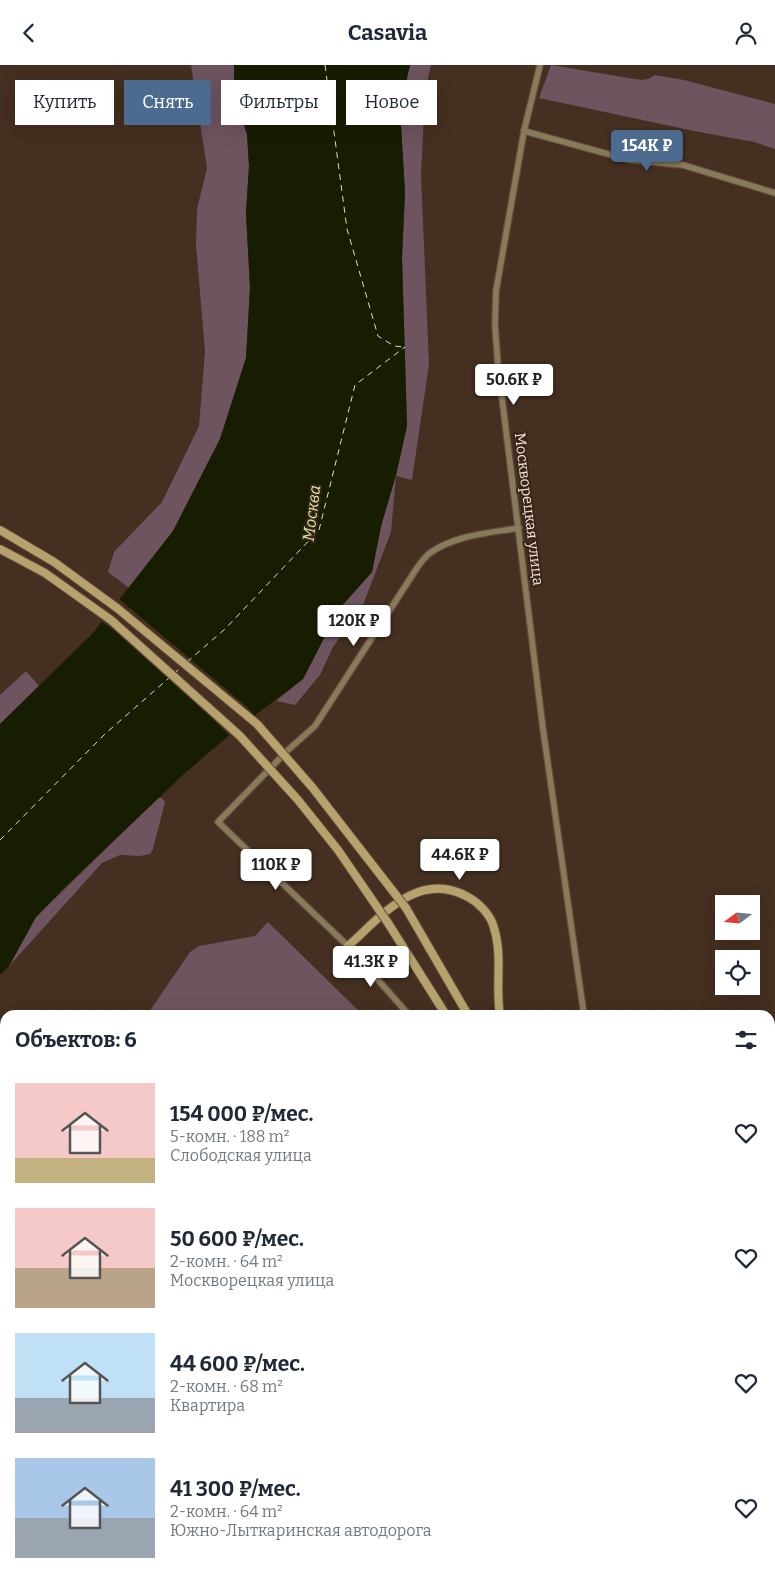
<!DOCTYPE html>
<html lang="ru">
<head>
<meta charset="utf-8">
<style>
	:root { --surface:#fff; --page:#f2f2f3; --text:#1f2937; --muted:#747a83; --accent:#4c6b8f }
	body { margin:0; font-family:Bitter,serif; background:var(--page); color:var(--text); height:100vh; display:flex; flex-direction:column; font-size:19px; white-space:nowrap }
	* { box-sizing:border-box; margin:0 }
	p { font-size:16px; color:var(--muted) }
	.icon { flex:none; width:28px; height:28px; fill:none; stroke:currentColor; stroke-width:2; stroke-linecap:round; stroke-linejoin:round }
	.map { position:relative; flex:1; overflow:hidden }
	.sheet { position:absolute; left:0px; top:945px; width:775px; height:570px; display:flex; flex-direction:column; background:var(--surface); border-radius:15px 15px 0 0; box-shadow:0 5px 20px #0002 }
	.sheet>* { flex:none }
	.hud { position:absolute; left:15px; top:15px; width:500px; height:45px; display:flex; gap:10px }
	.needle { width:32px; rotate:254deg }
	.tools { position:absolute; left:715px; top:830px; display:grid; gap:10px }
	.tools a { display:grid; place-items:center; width:45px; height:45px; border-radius:0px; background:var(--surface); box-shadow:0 5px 20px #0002; font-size:25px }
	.price { position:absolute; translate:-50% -42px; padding:0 11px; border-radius:5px; background:#fff; color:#222; font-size:16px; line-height:32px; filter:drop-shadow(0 1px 2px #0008) }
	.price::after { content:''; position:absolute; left:50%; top:30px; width:15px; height:11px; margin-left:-8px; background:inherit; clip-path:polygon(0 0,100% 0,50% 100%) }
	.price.selected { background:var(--accent); color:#fff }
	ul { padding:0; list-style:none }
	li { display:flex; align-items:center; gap:15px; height:125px; padding:0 15px }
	li span { display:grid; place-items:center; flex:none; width:140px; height:100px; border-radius:0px; color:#555 }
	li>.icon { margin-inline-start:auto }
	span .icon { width:60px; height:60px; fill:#fffc; stroke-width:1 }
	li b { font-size:21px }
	h2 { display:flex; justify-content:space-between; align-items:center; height:60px; padding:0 15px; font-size:21px }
	.tag { padding:0 18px; border-radius:0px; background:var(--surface); box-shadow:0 5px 20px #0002; font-size:18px; line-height:45px }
	.tag.selected { background:var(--accent); color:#fff }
	header { display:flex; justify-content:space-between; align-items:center; height:65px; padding:0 15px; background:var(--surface); font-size:22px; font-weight:700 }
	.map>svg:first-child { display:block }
	.green { fill:#6d545f }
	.water { fill:#171d01 }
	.pier { fill:#442f20 }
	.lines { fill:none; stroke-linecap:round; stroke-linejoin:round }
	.stream { stroke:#171d01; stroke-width:2 }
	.ferry { stroke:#d7e8ad; stroke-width:1; stroke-dasharray:6 5; stroke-linecap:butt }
	.street-casing { stroke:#604c3e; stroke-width:8 }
	.secondary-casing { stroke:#604c3e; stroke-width:10 }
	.street { stroke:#887b5a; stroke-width:5.5 }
	.secondary { stroke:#b7a26d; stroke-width:8 }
	.secondary-bridge-casing { stroke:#604c3e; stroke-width:10; stroke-linecap:butt }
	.secondary-bridge { stroke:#b7a26d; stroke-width:8 }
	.labels { text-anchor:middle; stroke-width:4; stroke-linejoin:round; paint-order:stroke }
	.street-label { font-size:15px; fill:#f2e4db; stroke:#392517 }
	.water-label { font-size:16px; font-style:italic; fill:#d7e8ad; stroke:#392517 }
</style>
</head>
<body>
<header><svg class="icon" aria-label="back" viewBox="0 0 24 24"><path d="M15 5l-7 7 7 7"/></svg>Casavia<svg class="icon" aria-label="person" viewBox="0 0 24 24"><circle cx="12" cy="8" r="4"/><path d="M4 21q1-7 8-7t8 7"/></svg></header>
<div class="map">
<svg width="775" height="1515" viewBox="0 0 775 1515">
	<rect width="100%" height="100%" fill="#442f20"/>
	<g class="green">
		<polygon points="191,0 234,0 234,30 247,69 249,101 246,148 250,223 246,293 220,374 173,466 129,523 108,507 114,487 162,437 199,361 205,286 196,180 197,144 207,103"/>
		<polygon points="410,0 431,0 425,27 421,110 429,299 412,415 396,411 391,467 363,540 333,582 320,610 295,640 276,636 303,614 339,544 372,507 381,461 396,410 407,361 402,193 405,127 400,44"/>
		<polygon points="551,0 641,15 648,14 655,10 684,15 775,39 775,84 754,77 694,66 539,33"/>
		<polygon points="26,606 39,621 0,659 0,630"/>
		<polygon points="158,733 162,733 165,737 153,784 150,789 140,791 120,790 102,798 9,901 36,852"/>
		<polygon points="268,857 363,950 147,950 190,887 199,881 255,871"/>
		<rect x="770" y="1317" width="5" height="151"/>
	</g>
	<polygon class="water" points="234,0 410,0 400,44 405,127 402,193 407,361 396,410 381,461 372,507 339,544 303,614 233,667 185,708 65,822 36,852 9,901 0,910 0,659 93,568 173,466 220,374 246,293 250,223 246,148 249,101 247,69 234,30"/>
	<polygon class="pier" points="118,533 247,642 257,653 231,672 215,656 116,567 100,555"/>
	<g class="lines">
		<polyline class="stream" points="770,1493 775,1493"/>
		<g class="ferry">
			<polyline points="325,0 347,164 378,271 394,281 404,282"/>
			<polyline points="187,597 225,564 319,465 355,320 405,282"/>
			<polyline points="174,609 182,601"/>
			<polyline points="0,775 106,668 169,613"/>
		</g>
		<defs>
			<g id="street">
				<polyline points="540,0 524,66 496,226 495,260 498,301 543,664 584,950"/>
				<polyline points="524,66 630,95 683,100 775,128"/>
				<path d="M 409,950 L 348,881 L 218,757 L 288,685 L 315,661 L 415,506 C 419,500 424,492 430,488 C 455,470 489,468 519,463"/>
				<polyline points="712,1510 712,1515"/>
			</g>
			<g id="secondary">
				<polyline points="406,843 468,950"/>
				<polyline points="388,858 446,950"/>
				<path d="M 348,881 C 381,852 418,804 468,832 C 479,838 491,850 494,863 C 503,892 495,921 500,950"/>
				<polyline points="770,1263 775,1266"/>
				<polyline points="770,1277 775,1279"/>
			</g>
		</defs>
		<use href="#street" class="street-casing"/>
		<use href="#secondary" class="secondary-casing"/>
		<use href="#street" class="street"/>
		<use href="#secondary" class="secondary"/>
		<defs>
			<g id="secondary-bridge">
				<polyline points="0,465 54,497 117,543 257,659 312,722 406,843"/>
				<polyline points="0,484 45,508 111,555 240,671 298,735 338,785 388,858"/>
			</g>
		</defs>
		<use href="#secondary-bridge" class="secondary-bridge-casing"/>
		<use href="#secondary-bridge" class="secondary-bridge"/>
	</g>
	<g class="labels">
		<g class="street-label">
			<text transform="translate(529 444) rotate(83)" y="5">Москворецкая улица</text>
		</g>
		<g class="water-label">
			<text transform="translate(311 448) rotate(-83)" y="6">Москва</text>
		</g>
	</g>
</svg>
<div class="tools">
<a><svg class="needle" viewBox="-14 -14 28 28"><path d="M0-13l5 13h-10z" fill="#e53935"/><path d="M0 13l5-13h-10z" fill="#747a83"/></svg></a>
<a><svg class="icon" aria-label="locate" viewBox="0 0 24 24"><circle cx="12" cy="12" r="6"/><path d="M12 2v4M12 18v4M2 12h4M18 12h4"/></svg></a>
</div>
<b class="price selected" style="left:647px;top:107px">154K ₽</b>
<b class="price" style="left:514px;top:341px">50.6K ₽</b>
<b class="price" style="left:354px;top:582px">120K ₽</b>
<b class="price" style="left:460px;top:816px">44.6K ₽</b>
<b class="price" style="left:276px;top:826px">110K ₽</b>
<b class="price" style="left:371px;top:923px">41.3K ₽</b>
<div class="hud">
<a class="tag">Купить</a>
<a class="tag selected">Снять</a>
<a class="tag">Фильтры</a>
<a class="tag">Новое</a>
</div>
<section class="sheet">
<h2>Объектов: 6<svg class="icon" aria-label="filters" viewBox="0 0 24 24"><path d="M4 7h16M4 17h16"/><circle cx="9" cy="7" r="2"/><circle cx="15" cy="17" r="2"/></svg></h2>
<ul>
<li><span style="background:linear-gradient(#f6c9c9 75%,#c2b280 0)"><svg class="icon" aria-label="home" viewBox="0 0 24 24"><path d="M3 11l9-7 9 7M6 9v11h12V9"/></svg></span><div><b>154 000 ₽/мес.</b><p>5-комн. · 188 m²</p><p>Слободская улица</p></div><svg class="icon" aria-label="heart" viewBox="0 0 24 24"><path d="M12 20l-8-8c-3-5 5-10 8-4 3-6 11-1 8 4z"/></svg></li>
<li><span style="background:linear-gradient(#f6c9c9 60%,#b9a48a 0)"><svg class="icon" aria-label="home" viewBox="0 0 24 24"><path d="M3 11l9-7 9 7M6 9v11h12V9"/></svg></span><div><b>50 600 ₽/мес.</b><p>2-комн. · 64 m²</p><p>Москворецкая улица</p></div><svg class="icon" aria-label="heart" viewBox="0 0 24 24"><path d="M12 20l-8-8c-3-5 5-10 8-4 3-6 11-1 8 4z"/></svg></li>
<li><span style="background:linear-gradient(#bfe0f5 65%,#9aa5b1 0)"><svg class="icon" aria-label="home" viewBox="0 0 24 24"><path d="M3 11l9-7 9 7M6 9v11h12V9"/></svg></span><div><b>44 600 ₽/мес.</b><p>2-комн. · 68 m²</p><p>Квартира</p></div><svg class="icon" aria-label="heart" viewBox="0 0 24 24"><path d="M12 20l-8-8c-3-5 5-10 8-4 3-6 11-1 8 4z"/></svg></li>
<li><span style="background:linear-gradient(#a9c7e8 60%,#9aa5b1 0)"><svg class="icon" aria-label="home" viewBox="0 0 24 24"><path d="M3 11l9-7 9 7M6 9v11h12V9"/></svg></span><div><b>41 300 ₽/мес.</b><p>2-комн. · 64 m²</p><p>Южно-Лыткаринская автодорога</p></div><svg class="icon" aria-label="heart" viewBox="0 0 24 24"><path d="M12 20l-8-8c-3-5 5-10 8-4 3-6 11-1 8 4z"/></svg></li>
</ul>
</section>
</div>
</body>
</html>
